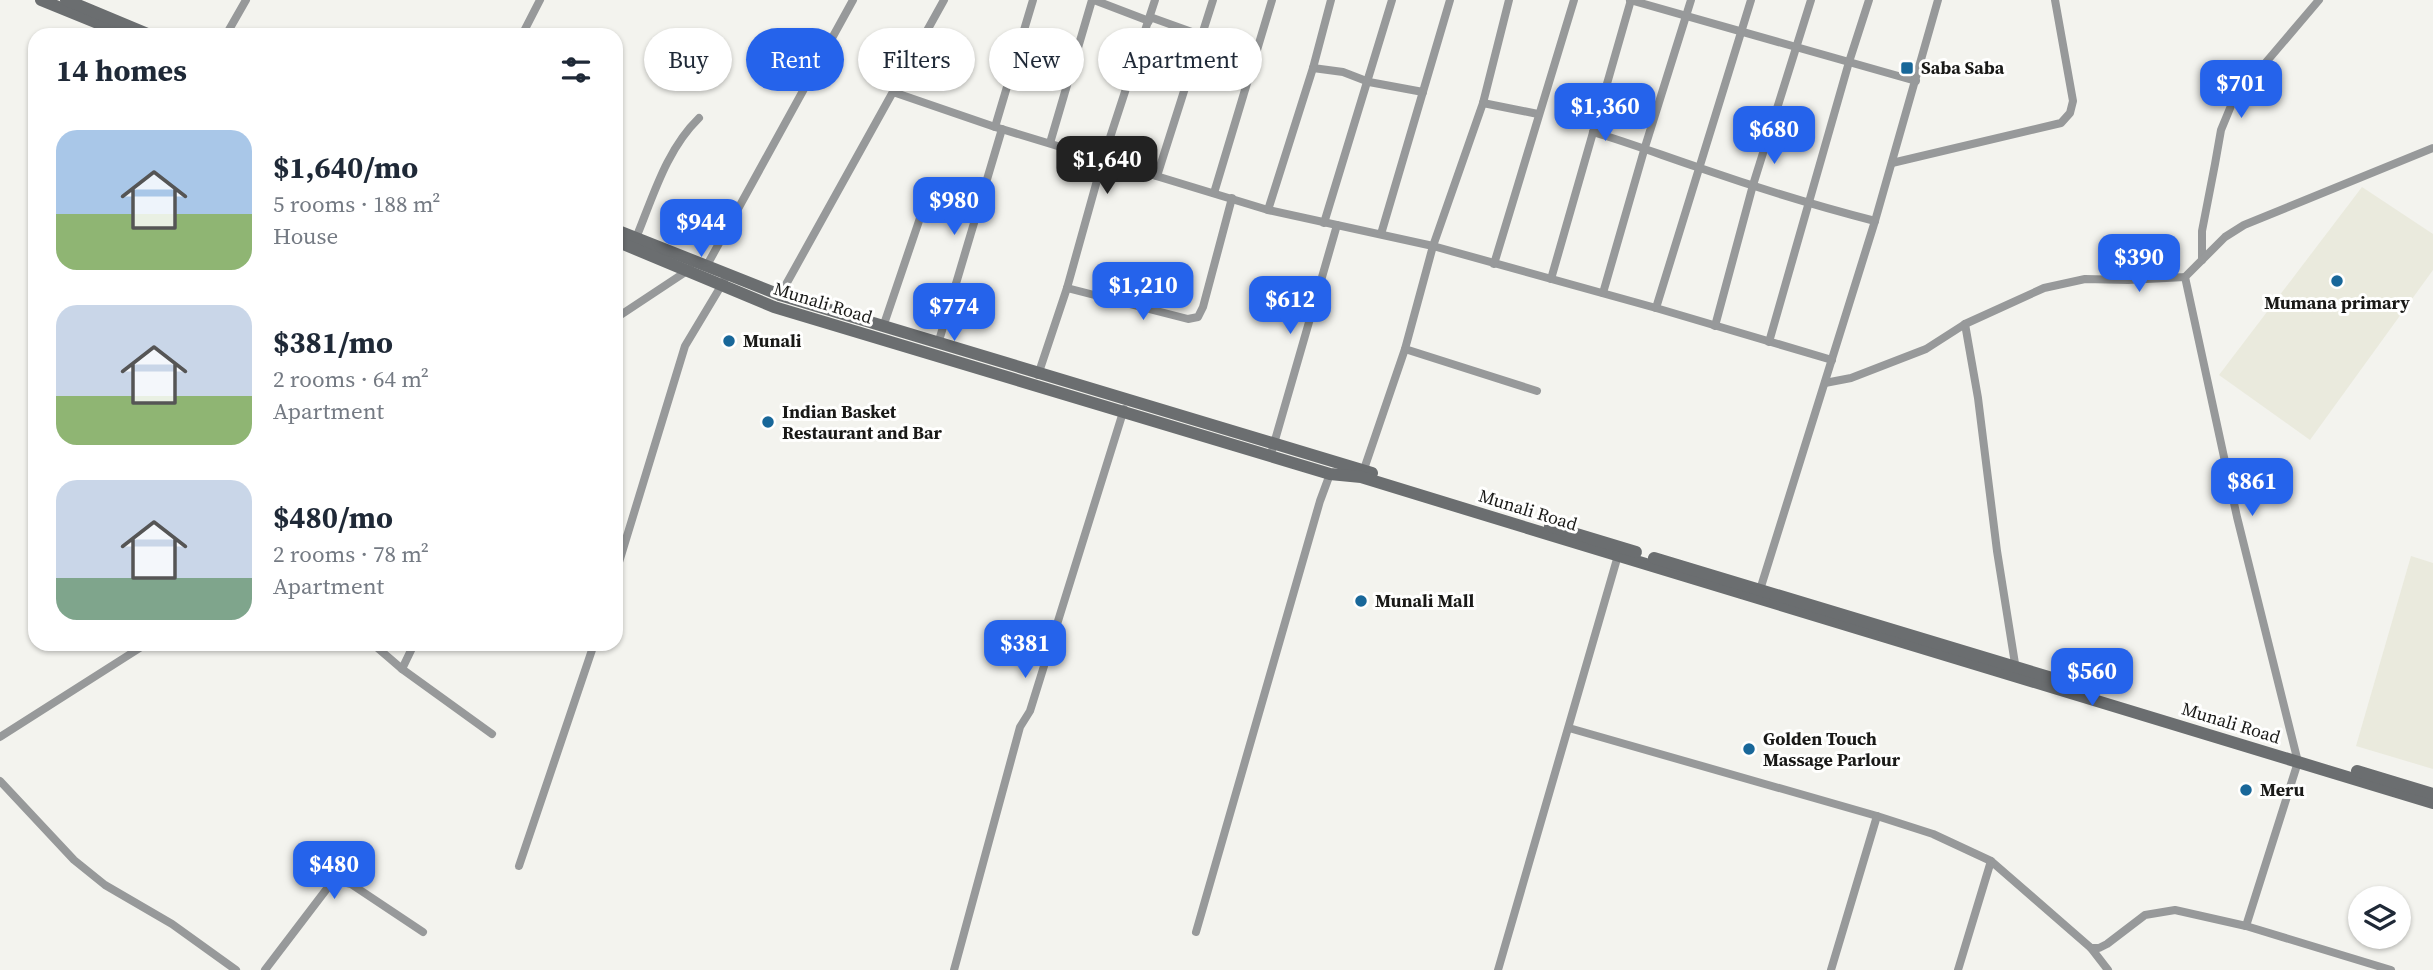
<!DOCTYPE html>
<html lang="en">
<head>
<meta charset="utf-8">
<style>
	:root { --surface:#fff; --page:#f2f2f3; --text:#1f2937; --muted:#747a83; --accent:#2563eb }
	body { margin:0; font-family:"Source Serif 4",serif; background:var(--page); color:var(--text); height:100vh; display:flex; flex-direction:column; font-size:26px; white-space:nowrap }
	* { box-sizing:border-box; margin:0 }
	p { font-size:23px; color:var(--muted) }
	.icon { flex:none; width:38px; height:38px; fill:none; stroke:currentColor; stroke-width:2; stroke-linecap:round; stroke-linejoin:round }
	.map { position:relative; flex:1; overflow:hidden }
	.drawer { position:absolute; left:28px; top:28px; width:595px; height:623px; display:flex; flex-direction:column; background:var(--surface); border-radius:21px; box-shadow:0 2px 5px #0004 }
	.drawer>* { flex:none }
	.banner { position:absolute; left:644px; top:28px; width:665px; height:63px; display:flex; gap:14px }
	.tools { position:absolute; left:2348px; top:886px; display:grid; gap:14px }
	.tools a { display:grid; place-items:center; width:63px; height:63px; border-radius:50%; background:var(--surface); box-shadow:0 2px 5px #0004; font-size:35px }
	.price { position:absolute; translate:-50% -60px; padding:0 16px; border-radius:14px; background:var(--accent); color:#fff; font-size:23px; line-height:46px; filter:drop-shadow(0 2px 4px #0008) }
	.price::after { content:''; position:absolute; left:50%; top:42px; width:21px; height:16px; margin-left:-10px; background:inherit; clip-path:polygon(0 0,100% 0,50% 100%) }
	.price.on { background:#222; color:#fff }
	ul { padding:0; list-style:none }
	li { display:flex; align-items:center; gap:21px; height:175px; padding:0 28px }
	li span { display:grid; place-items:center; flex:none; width:196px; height:140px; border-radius:21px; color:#555 }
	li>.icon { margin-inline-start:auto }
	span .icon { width:84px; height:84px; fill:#fffc; stroke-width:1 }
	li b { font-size:30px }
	h2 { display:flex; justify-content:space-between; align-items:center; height:84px; padding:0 28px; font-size:30px }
	.tag { padding:0 24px; border-radius:32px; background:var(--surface); box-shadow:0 2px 5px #0004; font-size:24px; line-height:63px }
	.tag.on { background:var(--accent); color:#fff }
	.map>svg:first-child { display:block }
	.built { fill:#eaeadd }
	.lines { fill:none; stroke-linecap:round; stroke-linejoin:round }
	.minor { stroke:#97999a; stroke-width:8 }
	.secondary { stroke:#6b6e70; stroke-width:12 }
	.poi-dot { fill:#186799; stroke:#fffffe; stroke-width:2.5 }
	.labels { text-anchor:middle; stroke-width:6; stroke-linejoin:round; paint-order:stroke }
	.poi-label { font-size:18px; font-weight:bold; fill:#191917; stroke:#fffffe; text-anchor:start }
	.street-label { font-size:18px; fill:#191917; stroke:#fffffe }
</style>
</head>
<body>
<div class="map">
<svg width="2433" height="970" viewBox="0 0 2433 970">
	<rect width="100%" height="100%" fill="#f3f3ee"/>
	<g class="built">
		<polygon points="2362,187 2433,234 2433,270 2310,440 2219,375"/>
		<polygon points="2411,556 2433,563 2433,769 2356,746"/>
	</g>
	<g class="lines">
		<g class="minor">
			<polyline points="1094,0 1149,21"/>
			<polyline points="1630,0 1916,81"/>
			<polyline points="1150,17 1256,55"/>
			<polyline points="226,35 246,0"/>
			<polyline points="522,35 540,0"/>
			<polyline points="1313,68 1343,72 1369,82 1423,92"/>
			<polyline points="893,92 995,127 1268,210 1433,246 1656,308 1832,360"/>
			<polyline points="1483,103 1538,114"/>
			<polyline points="995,127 1033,0"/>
			<path d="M 1593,132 C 1630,143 1664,156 1700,168 C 1758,188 1816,206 1875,221"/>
			<polyline points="1050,143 1092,0"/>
			<polyline points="1892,163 2061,123 2070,113 2073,101 2055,0"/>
			<polyline points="1157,176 1213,0"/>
			<polyline points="1214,193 1272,0"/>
			<polyline points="1268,210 1313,68 1331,0"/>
			<polyline points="1324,223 1392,0"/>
			<polyline points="1381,234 1450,0"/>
			<path d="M 636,238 C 653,197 666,150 699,118"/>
			<polyline points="2202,260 2202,231 2215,164 2221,130 2233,101 2319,0"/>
			<polyline points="1494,264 1574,0"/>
			<polyline points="706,267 853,0"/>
			<polyline points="2185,277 2237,517 2298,762 2246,926"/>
			<polyline points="1551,279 1631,0"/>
			<polyline points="1067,288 1188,319 1198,317 1203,307 1232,198"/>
			<polyline points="1603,293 1645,147 1691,0"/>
			<polyline points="779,297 944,0"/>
			<polyline points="1656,308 1751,0"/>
			<polyline points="616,318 690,269"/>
			<polyline points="1965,324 1978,398 1997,551 2016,670"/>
			<polyline points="1715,326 1753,185 1811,0"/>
			<polyline points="883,327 920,218"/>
			<polyline points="1769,342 1849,62 1869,0"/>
			<polyline points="938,344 1002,129"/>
			<polyline points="1405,349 1537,391"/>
			<polyline points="1038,375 1067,288 1103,159 1155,0"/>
			<polyline points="1825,383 1851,378 1926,349 1965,324 2044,288 2085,279 2128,280 2185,277 2225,237 2244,225 2433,148"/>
			<polyline points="1271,454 1337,225"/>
			<polyline points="1362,475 1405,349 1433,246 1483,103 1509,0"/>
			<polyline points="616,572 685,346 724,281"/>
			<polyline points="1759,593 1875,221 1938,0"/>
			<polyline points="373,644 402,669 414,644"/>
			<polyline points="402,669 492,734"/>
			<polyline points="1569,728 1877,816 1933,834 1991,861 2091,948 2099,948 2107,944 2145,915 2175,910 2246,926 2391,970"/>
			<polyline points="0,737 146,644"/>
			<polyline points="0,781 74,860 105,885 172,924 236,970"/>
			<polyline points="519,866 594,644"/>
			<polyline points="1196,932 1320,501 1330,474"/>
			<polyline points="2091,948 2108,970"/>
			<polyline points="265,970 332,882 339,881 351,884 423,932"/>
			<polyline points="954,970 1020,727 1030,711 1124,409"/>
			<polyline points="1498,970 1619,552"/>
			<polyline points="1831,970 1877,816"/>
			<polyline points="1958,970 1991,861"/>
		</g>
		<g class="secondary">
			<polyline points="41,0 127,35"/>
			<polyline points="66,0 150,35"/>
			<polyline points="616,230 780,295 1372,473"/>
			<path d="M 616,241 L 774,307 L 1330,474 L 1361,477 C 1718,587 2076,694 2433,803"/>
			<polyline points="1550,526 1636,552"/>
			<polyline points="1654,558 2052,678"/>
			<polyline points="2357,771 2433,794"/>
		</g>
	</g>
	<g class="poi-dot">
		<rect x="1900" y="61" width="14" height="14" rx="3.5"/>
		<circle cx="2337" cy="281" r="7"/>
		<circle cx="729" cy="341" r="7"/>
		<circle cx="768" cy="422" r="7"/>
		<circle cx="1361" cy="601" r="7"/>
		<circle cx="1749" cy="749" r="7"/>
		<circle cx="2246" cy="790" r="7"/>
	</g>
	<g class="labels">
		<g class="poi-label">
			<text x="1921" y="74">Saba Saba</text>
			<text x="2337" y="309" text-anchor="middle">Mumana primary</text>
			<text x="743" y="347">Munali</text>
			<text x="782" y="418">Indian Basket<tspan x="782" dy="21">Restaurant and Bar</tspan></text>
			<text x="1375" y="607">Munali Mall</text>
			<text x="1763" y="745">Golden Touch<tspan x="1763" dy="21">Massage Parlour</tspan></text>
			<text x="2260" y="796">Meru</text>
		</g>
		<g class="street-label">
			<text transform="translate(823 303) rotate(17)" y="6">Munali Road</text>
			<text transform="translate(1528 510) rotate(17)" y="6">Munali Road</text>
			<text transform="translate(2231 723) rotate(17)" y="6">Munali Road</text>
		</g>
	</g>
</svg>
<div class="tools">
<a><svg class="icon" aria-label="layers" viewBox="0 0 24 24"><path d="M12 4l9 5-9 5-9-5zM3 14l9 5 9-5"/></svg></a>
</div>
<b class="price" style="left:2241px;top:120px">$701</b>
<b class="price" style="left:1605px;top:143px">$1,360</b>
<b class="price" style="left:1774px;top:166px">$680</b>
<b class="price on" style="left:1107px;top:196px">$1,640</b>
<b class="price" style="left:954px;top:237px">$980</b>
<b class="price" style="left:701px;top:259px">$944</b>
<b class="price" style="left:2139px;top:294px">$390</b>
<b class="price" style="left:1143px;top:322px">$1,210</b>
<b class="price" style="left:1290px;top:336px">$612</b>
<b class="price" style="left:954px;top:343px">$774</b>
<b class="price" style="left:2252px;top:518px">$861</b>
<b class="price" style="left:1025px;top:680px">$381</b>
<b class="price" style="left:2092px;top:708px">$560</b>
<b class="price" style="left:334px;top:901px">$480</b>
<div class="banner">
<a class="tag">Buy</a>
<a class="tag on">Rent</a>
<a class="tag">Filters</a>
<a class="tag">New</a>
<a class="tag">Apartment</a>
</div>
<section class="drawer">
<h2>14 homes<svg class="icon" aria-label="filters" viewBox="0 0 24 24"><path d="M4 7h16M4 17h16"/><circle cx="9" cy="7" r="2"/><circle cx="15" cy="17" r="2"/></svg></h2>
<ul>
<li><span style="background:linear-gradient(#a9c7e8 60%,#8fb573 0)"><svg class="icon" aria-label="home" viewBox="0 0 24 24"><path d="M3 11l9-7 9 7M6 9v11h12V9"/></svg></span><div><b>$1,640/mo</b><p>5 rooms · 188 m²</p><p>House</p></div></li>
<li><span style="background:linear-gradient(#c9d6e8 65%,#8fb573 0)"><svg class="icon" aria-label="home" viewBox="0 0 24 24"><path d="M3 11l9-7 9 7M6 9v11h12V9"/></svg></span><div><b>$381/mo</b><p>2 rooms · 64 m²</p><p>Apartment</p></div></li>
<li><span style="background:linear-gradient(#c9d6e8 70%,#7fa58c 0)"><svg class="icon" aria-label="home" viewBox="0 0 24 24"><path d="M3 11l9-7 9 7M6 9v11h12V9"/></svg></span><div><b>$480/mo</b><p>2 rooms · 78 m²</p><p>Apartment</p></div></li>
</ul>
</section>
</div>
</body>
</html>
